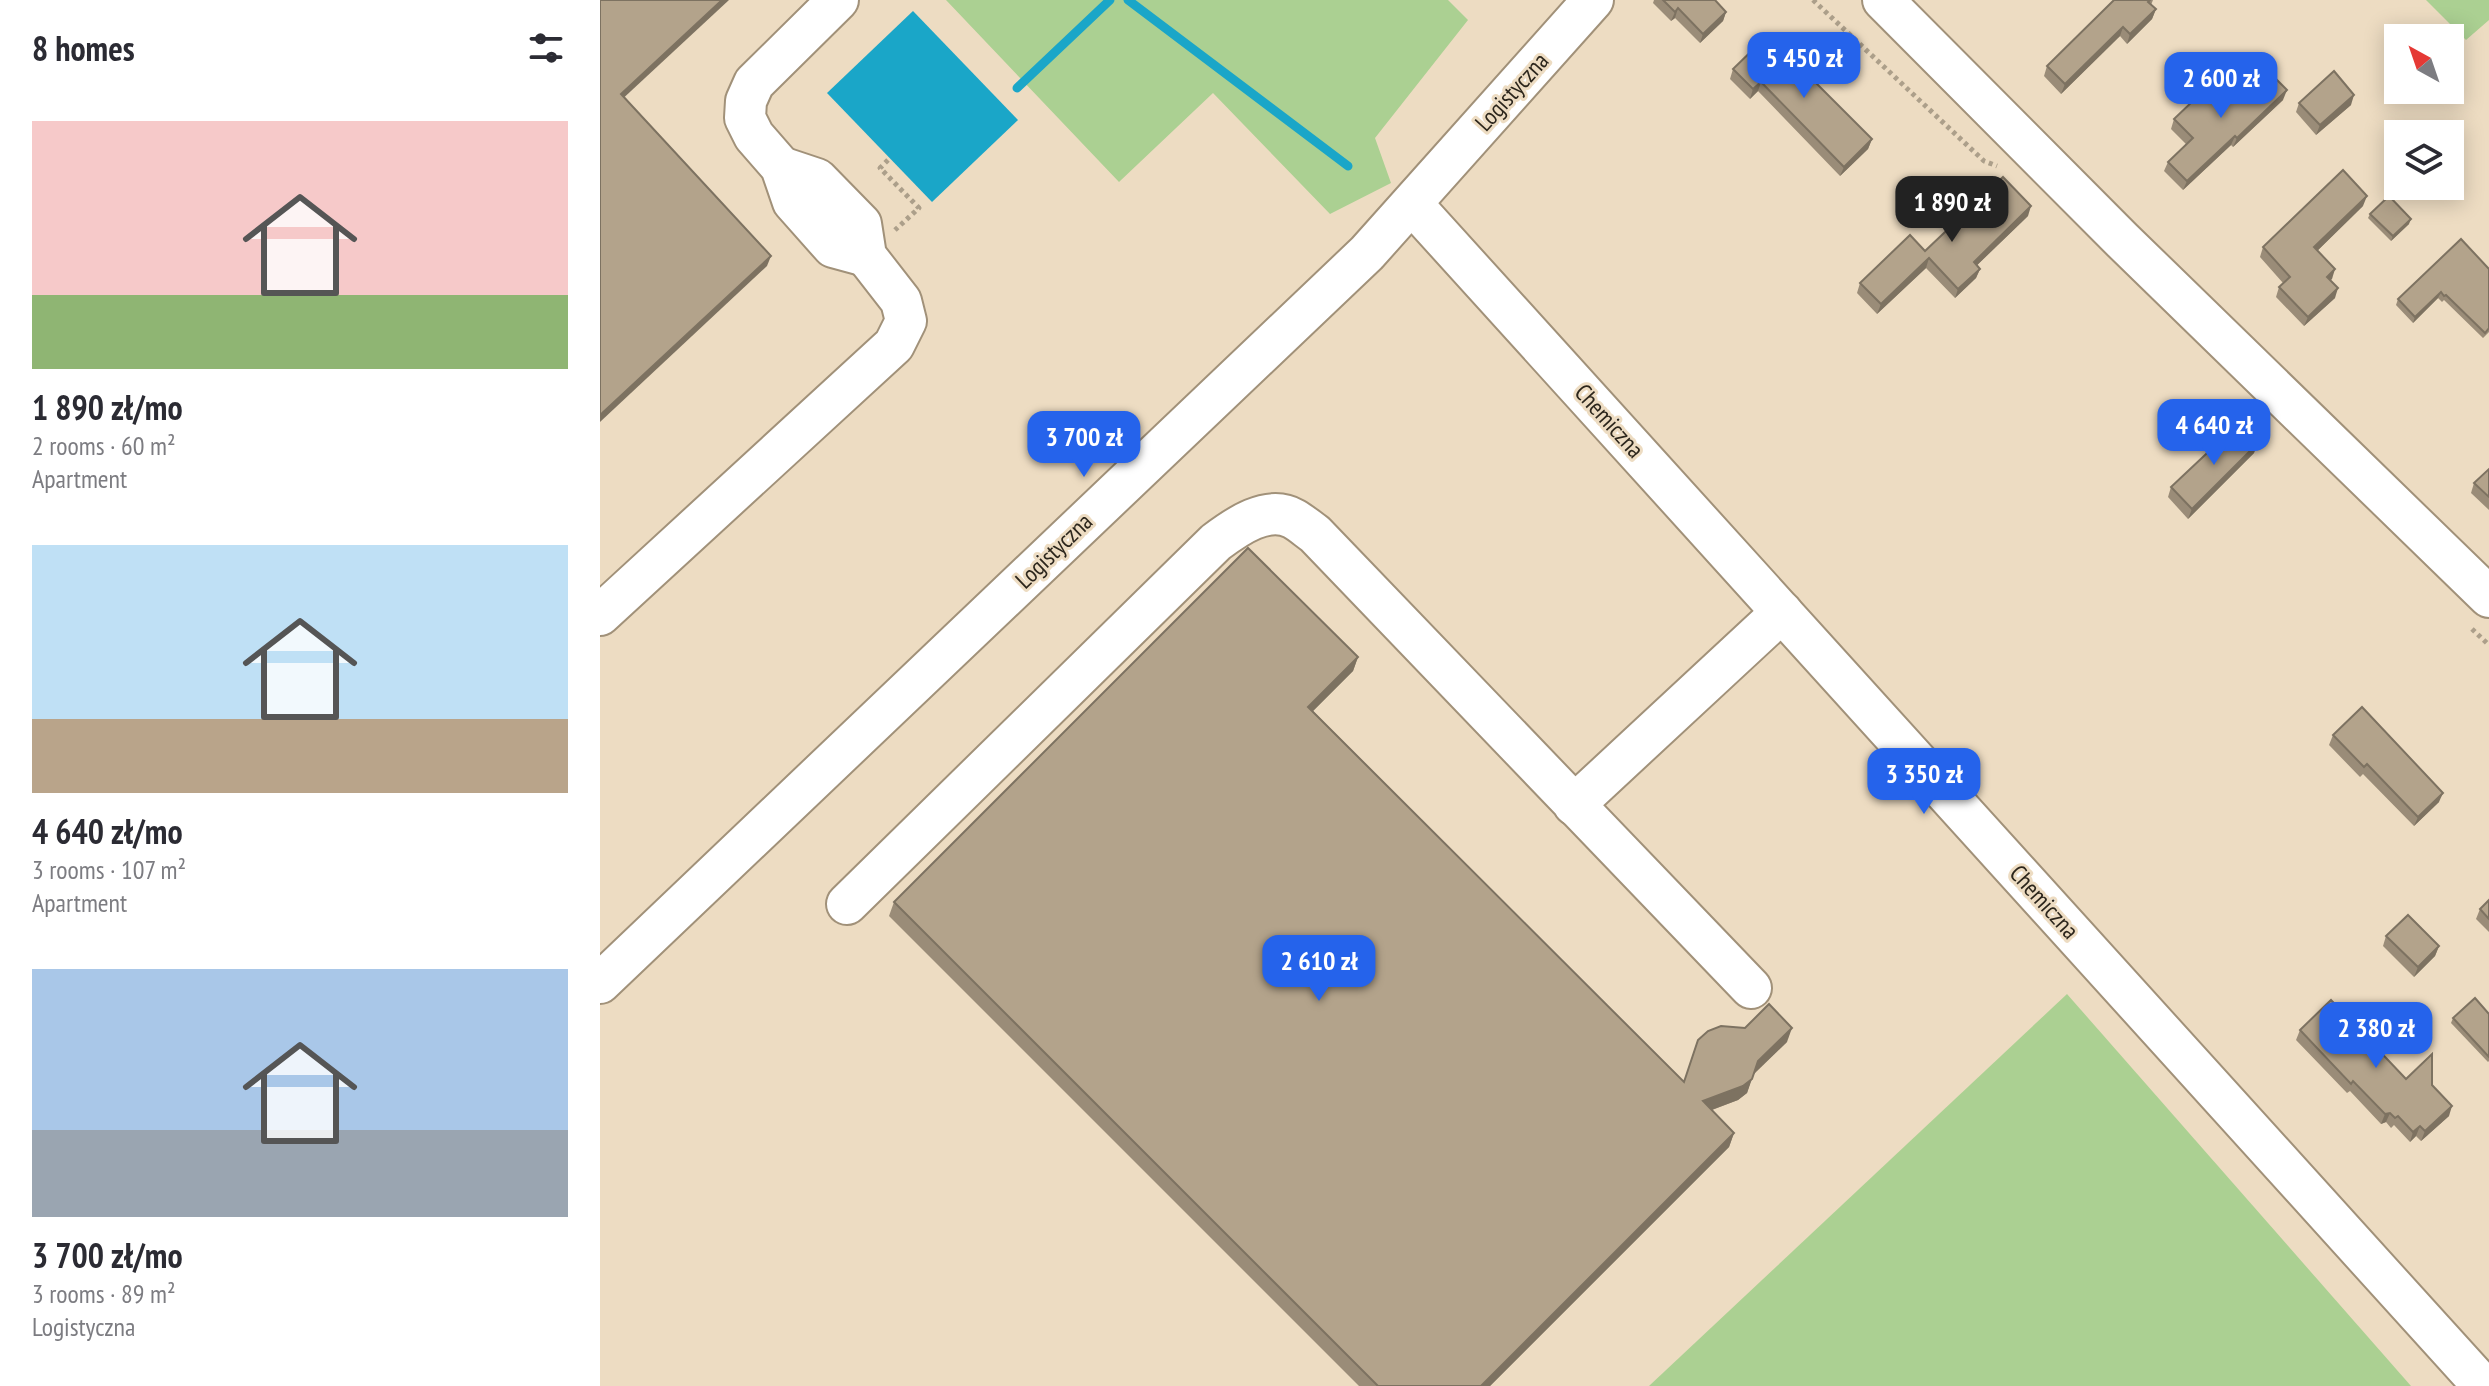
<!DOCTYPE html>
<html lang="en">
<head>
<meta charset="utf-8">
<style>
	:root { --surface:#fff; --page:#f2f2f3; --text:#2b2b33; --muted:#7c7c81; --accent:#2563eb }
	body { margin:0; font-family:"PT Sans Narrow",sans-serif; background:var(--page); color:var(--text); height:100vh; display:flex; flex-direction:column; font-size:30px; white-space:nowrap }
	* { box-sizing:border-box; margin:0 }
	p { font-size:26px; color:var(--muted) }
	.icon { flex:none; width:44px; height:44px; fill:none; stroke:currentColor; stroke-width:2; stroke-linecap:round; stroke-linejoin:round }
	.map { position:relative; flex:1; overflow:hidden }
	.sheet { display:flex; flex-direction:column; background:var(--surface); width:600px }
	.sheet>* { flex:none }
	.needle { width:52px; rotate:320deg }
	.controls { position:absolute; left:1784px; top:24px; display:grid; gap:16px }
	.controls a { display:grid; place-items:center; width:80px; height:80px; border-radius:0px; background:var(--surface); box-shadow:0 4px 20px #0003; font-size:40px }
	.price { position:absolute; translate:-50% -68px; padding:0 18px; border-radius:16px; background:var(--accent); color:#fff; font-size:26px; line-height:52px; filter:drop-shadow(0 2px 4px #0008) }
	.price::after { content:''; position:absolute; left:50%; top:48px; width:24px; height:18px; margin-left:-12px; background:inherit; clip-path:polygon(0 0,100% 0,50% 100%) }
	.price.active { background:#222; color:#fff }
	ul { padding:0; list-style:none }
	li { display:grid; align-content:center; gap:16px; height:424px; padding:0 32px }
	li span { display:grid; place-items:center; height:248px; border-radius:0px; color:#555 }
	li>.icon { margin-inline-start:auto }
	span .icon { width:144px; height:144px; fill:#fffc; stroke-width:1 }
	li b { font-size:34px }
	h2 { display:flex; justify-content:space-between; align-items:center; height:96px; padding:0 32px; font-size:34px }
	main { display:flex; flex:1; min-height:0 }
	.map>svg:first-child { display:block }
	.grass { fill:#abd092 }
	.water { fill:#1aa6c8 }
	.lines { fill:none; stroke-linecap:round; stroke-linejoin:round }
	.stream { stroke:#1aa6c8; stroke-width:9 }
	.minor-casing { stroke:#a19179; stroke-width:44 }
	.path { stroke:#ac9f8a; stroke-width:5; stroke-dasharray:4 4; stroke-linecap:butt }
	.minor { stroke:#fff; stroke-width:40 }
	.wall { fill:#9a8c78 }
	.shaded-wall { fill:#7d7261 }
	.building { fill:#b3a38b; stroke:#7d7261; stroke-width:2 }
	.labels { text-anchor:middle; stroke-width:6; stroke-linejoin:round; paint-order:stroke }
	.street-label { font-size:24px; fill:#2c261c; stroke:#eddcc2 }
</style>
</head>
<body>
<main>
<section class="sheet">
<h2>8 homes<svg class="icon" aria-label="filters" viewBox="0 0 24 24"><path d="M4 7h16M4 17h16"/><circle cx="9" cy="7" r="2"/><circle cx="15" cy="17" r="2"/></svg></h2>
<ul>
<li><span style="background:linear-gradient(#f6c9c9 70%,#8fb573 0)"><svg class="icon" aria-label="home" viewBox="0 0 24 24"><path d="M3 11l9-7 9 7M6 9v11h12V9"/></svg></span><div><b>1 890 zł/mo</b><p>2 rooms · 60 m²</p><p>Apartment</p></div></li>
<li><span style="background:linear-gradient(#bfe0f5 70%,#b9a48a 0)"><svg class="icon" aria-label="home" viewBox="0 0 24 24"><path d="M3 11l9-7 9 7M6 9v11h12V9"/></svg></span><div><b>4 640 zł/mo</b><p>3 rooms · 107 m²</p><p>Apartment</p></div></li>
<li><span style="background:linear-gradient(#a9c7e8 65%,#9aa5b1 0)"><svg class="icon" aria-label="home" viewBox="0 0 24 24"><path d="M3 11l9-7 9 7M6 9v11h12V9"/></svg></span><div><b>3 700 zł/mo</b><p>3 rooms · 89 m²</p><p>Logistyczna</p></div></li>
</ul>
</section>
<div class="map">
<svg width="1889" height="1386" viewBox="0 0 1889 1386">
	<rect width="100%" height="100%" fill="#eddcc2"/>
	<g class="grass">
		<polygon points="346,0 848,0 868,20 775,138 791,183 730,214 613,93 519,182"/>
		<polygon points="1826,0 1889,0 1889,20 1866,40"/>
		<polygon points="1467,994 1811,1386 1049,1386"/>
	</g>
	<polygon class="water" points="313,11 418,120 332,202 227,93"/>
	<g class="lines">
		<g class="stream">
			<polyline points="528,0 748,166"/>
			<polyline points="417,88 510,0"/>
		</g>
		<defs>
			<g id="minor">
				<polyline points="238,0 154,83 146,101 145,118 154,136 181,167 193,202 233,247 266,256"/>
				<polyline points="1283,0 1522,240 1889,597"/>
				<polyline points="812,204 1883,1386"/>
				<polyline points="0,615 294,345 306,321 301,301 266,256 261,224 217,179 181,167"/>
				<polyline points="974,805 1182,612"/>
				<path d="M 247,904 L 616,542 C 636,527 668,504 694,519 C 701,523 708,529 715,534 L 1151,988"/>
				<polyline points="0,983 767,253 993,0"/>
			</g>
		</defs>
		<use href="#minor" class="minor-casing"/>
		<g class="path">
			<polyline points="1213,0 1384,161 1397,166"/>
			<polyline points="288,160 280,168 319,208 295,230"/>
			<polyline points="1872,629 1889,645"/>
		</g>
		<use href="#minor" class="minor"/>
	</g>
	<g class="wall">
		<polygon points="1054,0 1115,0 1126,12 1123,21 1100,43 1075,18 1071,21 1053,3"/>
		<polygon points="1514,0 1553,0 1551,5 1556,9 1552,19 1527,44 1520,36 1461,94 1444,76 1447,66"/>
		<polygon points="1166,37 1272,139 1268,149 1240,176 1158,91 1150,99 1130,79 1133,69"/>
		<polygon points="1634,99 1683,100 1633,147 1631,145 1583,190 1564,171 1568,162 1586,144 1571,129 1574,119"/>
		<polygon points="1699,103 1751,105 1716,135 1696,112"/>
		<polygon points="1763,206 1717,251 1732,279 1730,280 1735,298 1704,326 1676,297 1679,287 1683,283 1660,257 1663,247"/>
		<polygon points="1770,214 1809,224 1791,241 1768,218"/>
		<polygon points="1428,216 1377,265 1380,269 1376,278 1355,298 1326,268 1277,314 1257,293 1260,283 1325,251"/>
		<polygon points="1889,269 1889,332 1883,338 1844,300 1842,302 1838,298 1813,323 1796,305 1798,299"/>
		<polygon points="1657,444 1654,453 1588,519 1568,497 1571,487"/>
		<polygon points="1889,469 1889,510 1871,493 1874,483"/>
		<polygon points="758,657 753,671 713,711 1083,1082 1187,1042 1153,1074 1147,1093 1138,1100 1112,1110 1134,1133 1129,1147 890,1386 759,1386 289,916 294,902"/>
		<polygon points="1733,735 1839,802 1814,826 1763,774 1760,777 1729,745"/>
		<polygon points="1889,900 1889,932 1876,919 1880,909"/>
		<polygon points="1786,936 1839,946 1835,956 1814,977 1783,946"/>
		<polygon points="1889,1014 1889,1061 1888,1062 1851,1023 1853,1018"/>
		<polygon points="1700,1030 1806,1079 1832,1085 1849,1116 1821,1141 1816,1136 1810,1142 1794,1125 1791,1128 1786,1122 1781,1124 1750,1091 1747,1093 1696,1040"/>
	</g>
	<g class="shaded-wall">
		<polygon points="122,0 129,0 17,104 21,94"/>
		<polygon points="1078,8 1075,18 1071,21 1075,12"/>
		<polygon points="1556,9 1552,19 1527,44 1530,34"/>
		<polygon points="1126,12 1123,21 1100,43 1103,34"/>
		<polygon points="1523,27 1520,36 1461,94 1465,84"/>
		<polygon points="1161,82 1158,91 1150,99 1153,89"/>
		<polygon points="1687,90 1683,100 1633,147 1637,138"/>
		<polygon points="1754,95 1751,105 1716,135 1720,125"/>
		<polygon points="1635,136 1631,145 1583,190 1587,181"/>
		<polygon points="1272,139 1268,149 1240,176 1244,167"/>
		<polygon points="1767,196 1763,206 1711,257 1714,247"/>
		<polygon points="1431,206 1428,216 1370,272 1374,262"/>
		<polygon points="1811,219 1809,224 1791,241 1793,236"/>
		<polygon points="171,256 167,266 0,422 0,415"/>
		<polygon points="1329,258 1326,268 1277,314 1281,304"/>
		<polygon points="1380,269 1376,278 1355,298 1358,289"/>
		<polygon points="1735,269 1732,279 1723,286 1727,277"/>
		<polygon points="1738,288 1735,298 1704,326 1708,317"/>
		<polygon points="1841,292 1838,298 1813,323 1815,317"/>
		<polygon points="1657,444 1654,453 1588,519 1592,509"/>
		<polygon points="758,657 753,671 703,721 708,707"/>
		<polygon points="1843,793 1839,802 1814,826 1818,817"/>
		<polygon points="1839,946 1835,956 1814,977 1818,967"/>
		<polygon points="1192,1028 1187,1042 1153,1075 1158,1061"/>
		<polygon points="1152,1079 1147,1093 1138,1100 1098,1115 1103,1101"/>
		<polygon points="1852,1106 1849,1116 1821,1141 1825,1131"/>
		<polygon points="1790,1113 1786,1122 1781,1124 1785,1114"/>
		<polygon points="1820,1126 1816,1136 1810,1142 1813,1132"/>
		<polygon points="1134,1133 1129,1147 890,1386 881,1386"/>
	</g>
	<g class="building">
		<polygon points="0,0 122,0 21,94 171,256 0,415"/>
		<polygon points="1063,0 1115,0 1126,12 1103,34 1078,8 1075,12"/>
		<polygon points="1514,0 1550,0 1548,2 1556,9 1530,34 1523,27 1465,84 1447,66"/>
		<polygon points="1166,37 1186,56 1188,55 1272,139 1244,167 1161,82 1153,89 1133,69"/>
		<polygon points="1666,69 1687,90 1637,138 1635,136 1587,181 1568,162 1593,138 1574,119 1615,80 1634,99"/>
		<polygon points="1734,71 1754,95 1720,125 1699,103"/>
		<polygon points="1743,170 1767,196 1714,247 1735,269 1727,277 1738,288 1708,317 1679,287 1690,277 1663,247"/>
		<polygon points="1403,177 1431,206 1374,262 1380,269 1358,289 1329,258 1281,304 1260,283 1310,235 1325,251"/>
		<polygon points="1789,196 1811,219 1793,236 1770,214"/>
		<polygon points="1861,239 1889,269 1889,328 1885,333 1846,295 1844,296 1841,292 1815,317 1798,299"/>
		<polygon points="1638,424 1657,444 1592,509 1571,487"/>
		<polygon points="1889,469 1889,497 1874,483"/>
		<polygon points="648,548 758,657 708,707 1084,1082 1098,1040 1108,1031 1121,1026 1145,1028 1169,1004 1192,1028 1158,1061 1152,1079 1143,1086 1103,1101 1134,1133 881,1386 778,1386 294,902"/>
		<polygon points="1762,707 1843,793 1818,817 1767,764 1764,767 1733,735"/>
		<polygon points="1889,900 1889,919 1880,909"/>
		<polygon points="1808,915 1839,946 1818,967 1786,936"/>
		<polygon points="1875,998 1889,1014 1889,1057 1853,1018"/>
		<polygon points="1731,1000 1806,1079 1832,1054 1832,1085 1852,1106 1825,1131 1820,1126 1813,1132 1798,1116 1795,1118 1790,1113 1785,1114 1753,1081 1751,1084 1700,1030"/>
	</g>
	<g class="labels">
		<g class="street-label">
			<text transform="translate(912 92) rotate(-48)" y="8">Logistyczna</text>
			<text transform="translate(1009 421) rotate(48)" y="8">Chemiczna</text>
			<text transform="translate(454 551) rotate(-44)" y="8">Logistyczna</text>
			<text transform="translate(1444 902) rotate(48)" y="8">Chemiczna</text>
		</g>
	</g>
</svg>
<div class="controls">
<a><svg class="needle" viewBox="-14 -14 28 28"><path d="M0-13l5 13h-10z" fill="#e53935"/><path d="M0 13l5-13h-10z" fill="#7c7c81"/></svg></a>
<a><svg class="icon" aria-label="layers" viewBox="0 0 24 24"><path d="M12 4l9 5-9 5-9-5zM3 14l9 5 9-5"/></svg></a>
</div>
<b class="price" style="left:1204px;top:100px">5 450 zł</b>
<b class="price" style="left:1621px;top:120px">2 600 zł</b>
<b class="price active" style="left:1352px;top:244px">1 890 zł</b>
<b class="price" style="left:1614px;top:467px">4 640 zł</b>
<b class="price" style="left:484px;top:479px">3 700 zł</b>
<b class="price" style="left:1324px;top:816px">3 350 zł</b>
<b class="price" style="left:719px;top:1003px">2 610 zł</b>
<b class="price" style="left:1776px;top:1070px">2 380 zł</b>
</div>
</main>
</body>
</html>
